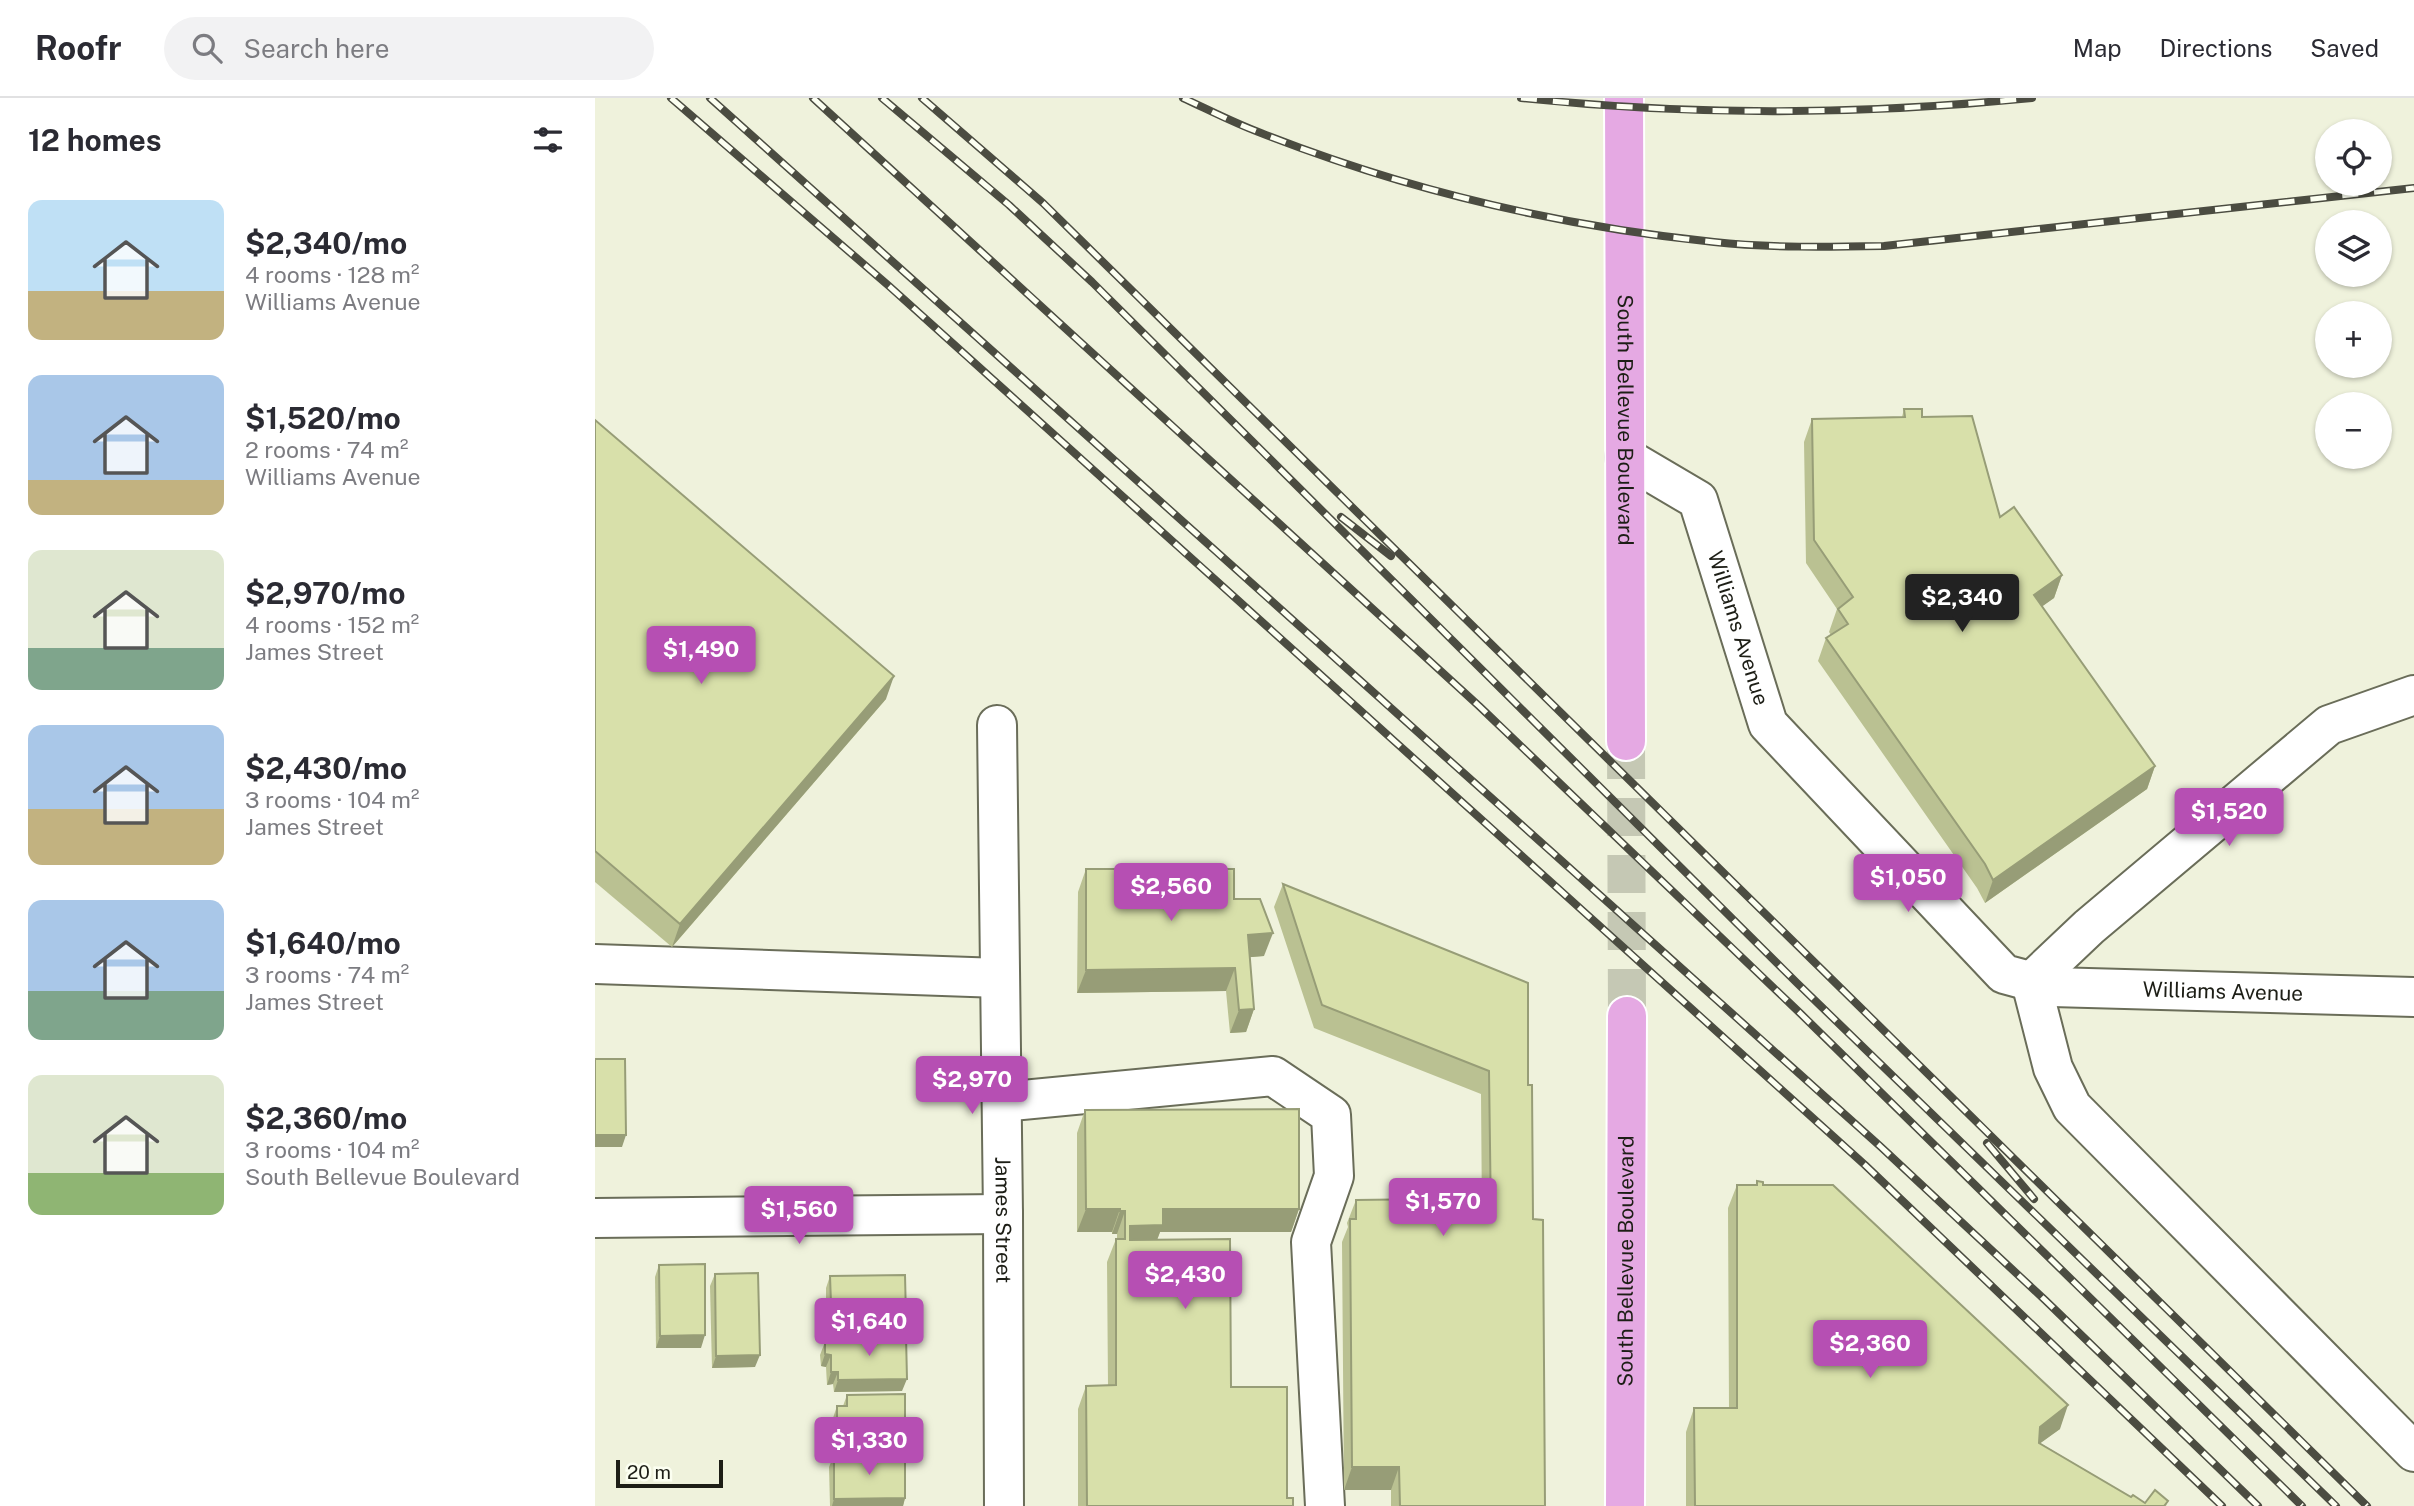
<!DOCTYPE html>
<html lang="en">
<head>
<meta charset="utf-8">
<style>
	:root { --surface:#fff; --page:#f2f2f3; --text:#2b2b33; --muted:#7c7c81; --line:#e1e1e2; --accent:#b64fb3 }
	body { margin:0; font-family:"Public Sans",sans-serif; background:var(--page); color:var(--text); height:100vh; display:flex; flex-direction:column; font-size:26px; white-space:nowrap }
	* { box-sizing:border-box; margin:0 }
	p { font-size:23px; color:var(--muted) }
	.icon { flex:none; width:38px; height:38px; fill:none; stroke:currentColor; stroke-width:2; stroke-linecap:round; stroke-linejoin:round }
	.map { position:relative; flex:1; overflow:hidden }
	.details { display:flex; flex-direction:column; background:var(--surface); width:595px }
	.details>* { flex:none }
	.tools { position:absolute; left:1720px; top:21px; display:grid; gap:14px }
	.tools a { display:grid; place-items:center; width:77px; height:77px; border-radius:50%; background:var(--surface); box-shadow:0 2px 5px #0004; font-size:35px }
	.scale { position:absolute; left:21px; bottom:18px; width:107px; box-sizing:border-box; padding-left:7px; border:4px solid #1d1e16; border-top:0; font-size:19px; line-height:24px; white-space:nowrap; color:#1d1e16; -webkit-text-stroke:5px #fcfff1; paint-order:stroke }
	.price { position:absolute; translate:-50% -60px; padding:0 16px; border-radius:7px; background:var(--accent); color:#fff; font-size:23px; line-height:46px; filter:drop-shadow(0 2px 4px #0008) }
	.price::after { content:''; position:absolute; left:50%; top:42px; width:21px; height:16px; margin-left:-10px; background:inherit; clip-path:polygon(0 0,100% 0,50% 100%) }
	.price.current { background:#222; color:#fff }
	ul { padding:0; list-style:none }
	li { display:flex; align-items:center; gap:21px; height:175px; padding:0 28px }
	li span { display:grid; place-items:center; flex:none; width:196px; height:140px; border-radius:14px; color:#555 }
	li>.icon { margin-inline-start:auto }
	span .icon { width:84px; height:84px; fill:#fffc; stroke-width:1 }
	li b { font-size:30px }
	h2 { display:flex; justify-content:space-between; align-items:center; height:84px; padding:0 28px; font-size:30px }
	header { display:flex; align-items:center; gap:42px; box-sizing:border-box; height:98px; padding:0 35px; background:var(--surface); border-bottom:2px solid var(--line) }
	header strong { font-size:33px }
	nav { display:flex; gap:38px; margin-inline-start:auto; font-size:24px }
	.search { width:490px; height:63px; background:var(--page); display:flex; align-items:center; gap:18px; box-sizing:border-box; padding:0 24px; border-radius:38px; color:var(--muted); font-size:26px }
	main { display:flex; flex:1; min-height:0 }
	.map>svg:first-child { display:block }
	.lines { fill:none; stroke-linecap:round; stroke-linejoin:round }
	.major-tunnel { stroke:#c5c8b4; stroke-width:38; stroke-dasharray:38 19; stroke-linecap:butt }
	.minor-casing { stroke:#6a6d59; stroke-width:42 }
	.major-casing { stroke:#fff; stroke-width:42 }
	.minor { stroke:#fff; stroke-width:38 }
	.major { stroke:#e5a9e3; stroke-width:38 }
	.rail-casing { stroke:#4b4c41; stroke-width:8 }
	.rail { stroke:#fcfff1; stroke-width:5; stroke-dasharray:16; stroke-linecap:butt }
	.wall { fill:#bac192 }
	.shaded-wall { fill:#979d77 }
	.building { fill:#d8e0aa; stroke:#979d77; stroke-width:2 }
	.labels { text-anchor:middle; stroke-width:5; stroke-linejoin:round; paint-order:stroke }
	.street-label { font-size:21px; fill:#1d1e16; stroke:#fcfff1 }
</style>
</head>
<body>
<header>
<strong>Roofr</strong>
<div class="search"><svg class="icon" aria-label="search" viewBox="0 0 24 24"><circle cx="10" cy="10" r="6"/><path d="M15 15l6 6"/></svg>Search here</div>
<nav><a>Map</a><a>Directions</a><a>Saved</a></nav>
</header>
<main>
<section class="details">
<h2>12 homes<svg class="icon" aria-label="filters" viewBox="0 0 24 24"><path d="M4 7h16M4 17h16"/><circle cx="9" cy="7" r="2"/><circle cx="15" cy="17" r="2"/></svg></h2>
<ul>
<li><span style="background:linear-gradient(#bfe0f5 65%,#c2b280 0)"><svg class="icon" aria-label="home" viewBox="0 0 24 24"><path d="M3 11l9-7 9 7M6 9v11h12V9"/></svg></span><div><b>$2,340/mo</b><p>4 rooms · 128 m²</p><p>Williams Avenue</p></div></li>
<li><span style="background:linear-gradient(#a9c7e8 75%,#c2b280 0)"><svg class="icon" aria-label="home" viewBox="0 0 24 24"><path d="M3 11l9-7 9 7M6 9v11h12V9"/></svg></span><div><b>$1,520/mo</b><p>2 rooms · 74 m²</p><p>Williams Avenue</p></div></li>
<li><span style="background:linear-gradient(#dfe7d0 70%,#7fa58c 0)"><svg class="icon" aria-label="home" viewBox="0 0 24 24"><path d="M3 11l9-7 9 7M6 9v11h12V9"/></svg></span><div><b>$2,970/mo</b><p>4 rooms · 152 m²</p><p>James Street</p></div></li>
<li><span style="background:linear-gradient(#a9c7e8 60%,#c2b280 0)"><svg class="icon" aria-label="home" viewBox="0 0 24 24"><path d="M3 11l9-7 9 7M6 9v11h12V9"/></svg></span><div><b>$2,430/mo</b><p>3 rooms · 104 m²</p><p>James Street</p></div></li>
<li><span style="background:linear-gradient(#a9c7e8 65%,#7fa58c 0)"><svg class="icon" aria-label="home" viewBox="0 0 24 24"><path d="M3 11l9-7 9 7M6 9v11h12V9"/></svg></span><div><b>$1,640/mo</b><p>3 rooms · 74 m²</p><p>James Street</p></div></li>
<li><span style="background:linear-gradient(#dfe7d0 70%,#8fb573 0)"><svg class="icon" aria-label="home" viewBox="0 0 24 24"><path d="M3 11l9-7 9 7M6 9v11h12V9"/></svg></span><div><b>$2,360/mo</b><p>3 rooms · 104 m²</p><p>South Bellevue Boulevard</p></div></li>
</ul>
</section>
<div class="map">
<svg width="1819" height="1408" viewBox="0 0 1819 1408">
	<rect width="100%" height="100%" fill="#eff2dc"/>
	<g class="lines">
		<polyline class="major-tunnel" points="1031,643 1032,918"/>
		<defs>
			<g id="minor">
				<path id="s1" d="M 1030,359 L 1103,402 L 1173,626 L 1409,876 L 1457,889 L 1819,899"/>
				<polyline points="1819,597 1734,627 1494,829 1436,884 1458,970 1477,1009 1819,1354"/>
				<path id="s2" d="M 402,627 L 408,1116 L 409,1408"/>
				<polyline points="0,866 405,880"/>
				<polyline points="407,1004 678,978 736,1017 739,1078 716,1144 730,1408"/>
				<polyline points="0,1120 408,1116"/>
			</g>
			<g id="major">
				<path id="s3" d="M 1029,0 L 1031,643"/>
				<path id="s4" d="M 1030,1408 L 1032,918"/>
			</g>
		</defs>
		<use href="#minor" class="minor-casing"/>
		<use href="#major" class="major-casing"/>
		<use href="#minor" class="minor"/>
		<use href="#major" class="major"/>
		<defs>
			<g id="rail">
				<polyline points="76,0 294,188 1270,1067 1627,1408"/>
				<polyline points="115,0 1286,1049 1450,1202 1663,1408"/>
				<polyline points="218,0 884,608 1206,916 1707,1408"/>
				<polyline points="287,0 414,107 497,184 1202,885 1741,1408"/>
				<polyline points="327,0 448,105 1772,1408"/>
				<path d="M 588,0 C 614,12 639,25 666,35 C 811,92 964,128 1119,144 C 1175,150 1233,149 1289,148 L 1819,90"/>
				<path d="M 926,0 C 1096,18 1267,17 1437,0"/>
				<polyline points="746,419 796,458"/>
				<polyline points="1392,1045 1439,1101"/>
			</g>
		</defs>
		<use href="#rail" class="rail-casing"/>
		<use href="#rail" class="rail"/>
	</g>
	<g class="wall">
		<polygon points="1309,311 1327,319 1405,419 1467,477 1459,500 1447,508 1560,668 1552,691 1390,805 1382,790 1223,563 1231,540 1236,537 1234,534 1242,511 1211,465 1209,344 1217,321 1307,319"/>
		<polygon points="0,322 291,601 77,849 0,784"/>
		<polygon points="491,771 669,858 655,859 659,911 651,934 635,935 631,893 482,895 483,794"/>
		<polygon points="688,786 933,987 950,1408 796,1408 796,1392 749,1392 747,1144 753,1129 752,1125 761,1102 838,1122 840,1122 845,1107 863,1122 887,1122 886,996 719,930 679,809"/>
		<polygon points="490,1012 704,1111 696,1134 565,1134 562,1142 692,1400 698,1408 483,1408 483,1311 491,1288 513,1288 512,1164 521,1141 522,1141 522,1136 517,1136 517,1134 482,1134 482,1035"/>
		<polygon points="1162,1083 1168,1087 1465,1331 1445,1345 1536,1399 1550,1405 1573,1403 1571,1408 1091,1408 1091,1334 1099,1310 1134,1310 1133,1110 1142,1087 1161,1087"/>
		<polygon points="64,1167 106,1250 61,1250 60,1179"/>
		<polygon points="120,1176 160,1269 117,1270 115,1188"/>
		<polygon points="235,1178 311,1219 306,1231 231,1233 231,1228 223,1228 223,1218 227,1205 231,1205 231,1190"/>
		<polygon points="250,1239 307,1293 239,1294 238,1286 232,1287 231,1269 226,1268 225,1257 230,1244 248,1244"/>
		<polygon points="252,1297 306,1352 238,1353 238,1320 242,1308 248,1308"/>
		<polygon points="239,1357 310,1400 308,1408 235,1408 234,1369"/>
	</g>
	<g class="shaded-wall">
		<polygon points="1467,477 1459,500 1431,520 1439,497"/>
		<polygon points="299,578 291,601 77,849 85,826"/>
		<polygon points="1560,668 1552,691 1390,805 1398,782"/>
		<polygon points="678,835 669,858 645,860 653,837"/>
		<polygon points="640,870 631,893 482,895 491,872"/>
		<polygon points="659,911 651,934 635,935 644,912"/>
		<polygon points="0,1037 31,1037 27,1049 0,1049"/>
		<polygon points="491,1111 525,1111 517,1134 482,1134"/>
		<polygon points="568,1111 704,1111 696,1134 565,1134 559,1150 527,1151 535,1128"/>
		<polygon points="525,1113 530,1113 522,1136 517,1136"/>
		<polygon points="227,1216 235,1216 231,1228 223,1228"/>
		<polygon points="311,1219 306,1231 231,1233 236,1221"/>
		<polygon points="110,1237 106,1250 61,1250 65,1238"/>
		<polygon points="230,1256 236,1257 231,1269 226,1268"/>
		<polygon points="165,1257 160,1269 117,1270 121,1258"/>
		<polygon points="236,1274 243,1274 238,1286 232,1287"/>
		<polygon points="312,1281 307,1293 239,1294 243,1282"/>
		<polygon points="1473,1307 1465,1331 1436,1352 1445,1329"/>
		<polygon points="242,1340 310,1340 306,1352 238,1353"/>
		<polygon points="757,1369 804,1369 796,1392 749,1392"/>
		<polygon points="310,1400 308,1408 237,1408 239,1401"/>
	</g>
	<g class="building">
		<polygon points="1309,311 1327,311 1327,319 1377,318 1405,419 1419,409 1467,477 1439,497 1560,668 1398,782 1390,766 1231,540 1253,526 1243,511 1258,499 1219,442 1217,321 1310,319"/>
		<polygon points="0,322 299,578 85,826 0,753"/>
		<polygon points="491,771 639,771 639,801 665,801 678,835 653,837 659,911 644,912 640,870 491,872"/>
		<polygon points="688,786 933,885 933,987 937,987 938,1121 948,1122 950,1408 805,1408 804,1369 757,1369 755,1121 761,1121 761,1102 838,1101 838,1122 845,1122 845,1107 863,1107 863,1122 896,1122 894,973 727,907"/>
		<polygon points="0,961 30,961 31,1037 0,1037"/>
		<polygon points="704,1011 704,1111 568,1111 568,1127 535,1128 535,1142 635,1141 636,1289 692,1289 692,1400 698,1400 698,1408 492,1408 491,1288 521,1287 521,1141 530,1141 530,1113 525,1113 525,1111 491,1111 490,1012"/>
		<polygon points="1162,1083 1168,1084 1168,1087 1238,1087 1473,1307 1445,1329 1444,1345 1536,1399 1538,1397 1550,1405 1560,1392 1573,1403 1569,1408 1100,1408 1099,1310 1142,1310 1142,1087 1162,1087"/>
		<polygon points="110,1166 110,1237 65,1238 64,1167"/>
		<polygon points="163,1175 165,1257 121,1258 120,1176"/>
		<polygon points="310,1177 311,1219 236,1221 235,1216 227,1216 227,1205 236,1205 235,1178"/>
		<polygon points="311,1238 312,1281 243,1282 243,1274 236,1274 236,1257 230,1256 230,1244 250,1244 250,1239"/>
		<polygon points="310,1296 310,1340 242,1340 242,1308 252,1308 252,1297"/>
		<polygon points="239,1357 310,1357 310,1400 239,1401"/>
	</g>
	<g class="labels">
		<g class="street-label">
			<text dy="7" stroke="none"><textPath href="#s3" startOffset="322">South Bellevue Boulevard</textPath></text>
			<text dy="7" stroke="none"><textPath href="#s1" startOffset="219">Williams Avenue</textPath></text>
			<text dy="7" stroke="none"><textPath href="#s1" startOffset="884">Williams Avenue</textPath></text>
			<text dy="7" stroke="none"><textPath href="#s2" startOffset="495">James Street</textPath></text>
			<text dy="7" stroke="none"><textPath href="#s4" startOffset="245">South Bellevue Boulevard</textPath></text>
		</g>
	</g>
</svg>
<div class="tools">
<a><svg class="icon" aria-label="locate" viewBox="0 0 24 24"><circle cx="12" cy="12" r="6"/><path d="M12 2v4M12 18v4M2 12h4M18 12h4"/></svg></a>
<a><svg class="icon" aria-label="layers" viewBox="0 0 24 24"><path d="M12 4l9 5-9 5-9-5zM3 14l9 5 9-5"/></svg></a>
<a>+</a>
<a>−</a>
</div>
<div class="scale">20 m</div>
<b class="price current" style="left:1367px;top:536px">$2,340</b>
<b class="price" style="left:106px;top:588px">$1,490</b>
<b class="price" style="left:1634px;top:750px">$1,520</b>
<b class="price" style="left:1313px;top:816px">$1,050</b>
<b class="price" style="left:576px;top:825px">$2,560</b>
<b class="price" style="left:377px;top:1018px">$2,970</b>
<b class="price" style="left:848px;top:1140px">$1,570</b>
<b class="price" style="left:204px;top:1148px">$1,560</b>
<b class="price" style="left:590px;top:1213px">$2,430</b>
<b class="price" style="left:274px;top:1260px">$1,640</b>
<b class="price" style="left:1275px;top:1282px">$2,360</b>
<b class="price" style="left:274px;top:1379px">$1,330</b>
</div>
</main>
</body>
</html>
